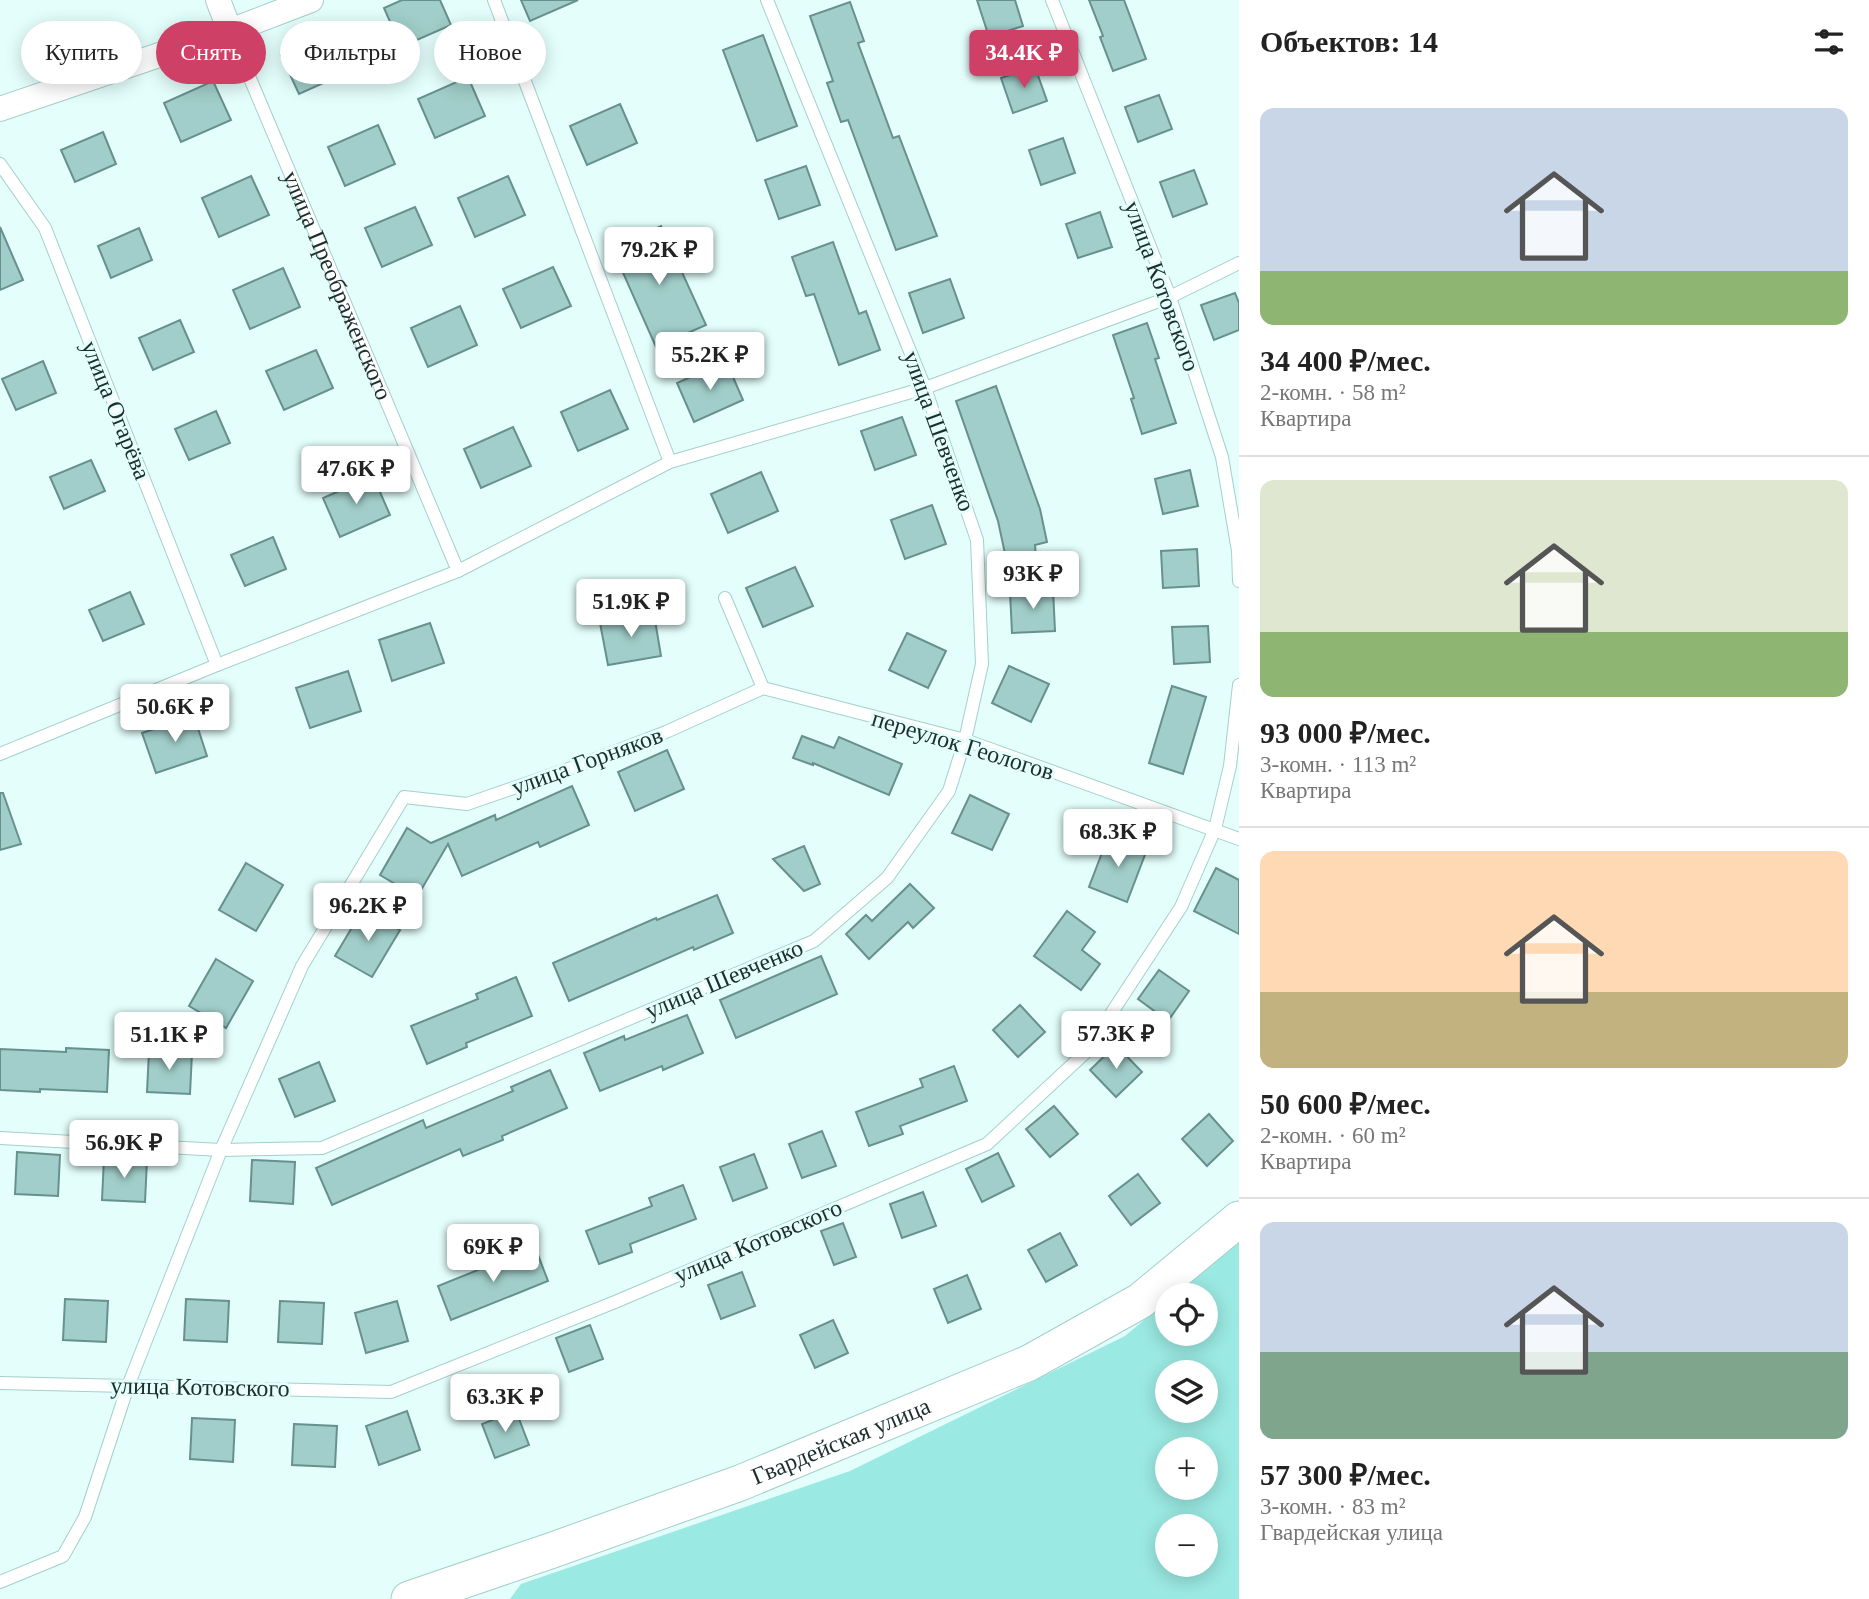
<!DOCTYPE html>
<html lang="ru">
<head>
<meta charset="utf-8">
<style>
	:root { --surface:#fff; --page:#f6f6f6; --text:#222; --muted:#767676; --line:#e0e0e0; --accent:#cf4067 }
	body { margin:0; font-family:"Times New Roman",serif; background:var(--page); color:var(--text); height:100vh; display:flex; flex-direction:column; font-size:26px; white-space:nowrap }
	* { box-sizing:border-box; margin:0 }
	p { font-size:23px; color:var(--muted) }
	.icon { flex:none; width:38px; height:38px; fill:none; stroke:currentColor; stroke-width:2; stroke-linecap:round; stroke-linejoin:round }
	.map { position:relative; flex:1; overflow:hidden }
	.side { display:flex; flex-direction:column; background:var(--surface); width:630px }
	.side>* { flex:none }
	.banner { position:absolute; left:21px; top:21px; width:665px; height:63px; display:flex; gap:14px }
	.fabs { position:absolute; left:1155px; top:1283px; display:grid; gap:14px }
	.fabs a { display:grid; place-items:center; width:63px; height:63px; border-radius:50%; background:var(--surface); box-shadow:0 4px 18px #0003; font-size:35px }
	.price { position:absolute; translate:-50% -60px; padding:0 16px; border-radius:7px; background:#fff; color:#222; font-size:23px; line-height:46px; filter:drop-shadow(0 2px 4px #0008) }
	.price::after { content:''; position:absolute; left:50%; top:42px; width:21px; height:16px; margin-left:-10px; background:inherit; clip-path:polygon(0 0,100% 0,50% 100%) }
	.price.on { background:var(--accent); color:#fff }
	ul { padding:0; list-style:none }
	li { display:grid; align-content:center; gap:14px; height:371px; padding:0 21px }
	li+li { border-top:2px solid var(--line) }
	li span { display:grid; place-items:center; height:217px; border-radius:14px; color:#555 }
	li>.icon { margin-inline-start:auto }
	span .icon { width:126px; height:126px; fill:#fffc; stroke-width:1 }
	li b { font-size:30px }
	h2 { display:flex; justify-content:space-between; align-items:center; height:84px; padding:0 21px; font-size:30px }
	.tag { padding:0 24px; border-radius:32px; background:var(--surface); box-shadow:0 4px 18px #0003; font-size:24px; line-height:63px }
	.tag.on { background:var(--accent); color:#fff }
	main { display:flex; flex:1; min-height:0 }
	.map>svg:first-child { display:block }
	.green { fill:#9ae9e2; fill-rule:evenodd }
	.building { fill:#a1ceca; stroke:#66918d; stroke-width:2 }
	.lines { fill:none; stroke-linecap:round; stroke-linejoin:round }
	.lane-casing { stroke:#a3d0cb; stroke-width:14 }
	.street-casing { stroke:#a3d0cb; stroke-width:26 }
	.secondary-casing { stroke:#a3d0cb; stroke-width:37 }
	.lane { stroke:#fff; stroke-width:12 }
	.street { stroke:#fff; stroke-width:24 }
	.secondary { stroke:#fff; stroke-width:35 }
	.labels { text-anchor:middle; stroke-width:6; stroke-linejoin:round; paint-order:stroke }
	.street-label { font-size:24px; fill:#1c2e2c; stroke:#e3fefb }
</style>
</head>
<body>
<main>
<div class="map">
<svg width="1239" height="1599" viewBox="0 0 1239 1599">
	<rect width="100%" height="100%" fill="#e3fefb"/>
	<path class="green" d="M 1239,1241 L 1239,1599 L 510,1599 L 521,1584 L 850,1471 L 1125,1336 L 1167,1301 L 1167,1334 L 1206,1334 L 1206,1295 L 1174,1295 ZM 1167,1372 L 1206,1372 L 1206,1410 L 1167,1410 ZM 1167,1449 L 1206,1449 L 1206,1488 L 1167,1488 ZM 1167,1526 L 1206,1526 L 1206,1564 L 1167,1564 Z"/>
	<g class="building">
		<polygon points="402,0 440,0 451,25 401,47 384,8"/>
		<polygon points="521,0 578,0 530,21"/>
		<polygon points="977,0 1015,0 1023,26 989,37"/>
		<polygon points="1089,0 1124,0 1146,59 1113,71 1100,37 1103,36"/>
		<polygon points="850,2 864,41 858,43 893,138 899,136 937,236 896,250 848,120 841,122 827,83 833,81 810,16"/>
		<polygon points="331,33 348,72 299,94 281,55"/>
		<polygon points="763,35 797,126 757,141 723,50"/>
		<polygon points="1035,67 1047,101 1013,113 1001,78"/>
		<polygon points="468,77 485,116 435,138 418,99"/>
		<polygon points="213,81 231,120 181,142 164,103"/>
		<polygon points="1159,95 1172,129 1138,142 1125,107"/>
		<polygon points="620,104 637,143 587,165 570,126"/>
		<polygon points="378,125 395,164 345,186 328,147"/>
		<polygon points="103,132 116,164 75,182 61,150"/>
		<polygon points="1063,138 1075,173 1041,185 1029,150"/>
		<polygon points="806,166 820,205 779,219 765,180"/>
		<polygon points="1194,170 1207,204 1173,217 1160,182"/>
		<polygon points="251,176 269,215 219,237 202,198"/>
		<polygon points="508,176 525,215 475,237 458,198"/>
		<polygon points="415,207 432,245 382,267 365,228"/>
		<polygon points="1100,212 1112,247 1078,258 1066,224"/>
		<polygon points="661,226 706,325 656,347 612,248"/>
		<polygon points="0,227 23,280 0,290"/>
		<polygon points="139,228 152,260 111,278 98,246"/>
		<polygon points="833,242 859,314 866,311 880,350 839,365 814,294 806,296 792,257"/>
		<polygon points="553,267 571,306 521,328 503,289"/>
		<polygon points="283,268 300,307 250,329 233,290"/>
		<polygon points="950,279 964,318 923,333 909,293"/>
		<polygon points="1235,293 1239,303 1239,330 1214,340 1201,305"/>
		<polygon points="460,306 477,345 428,367 411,328"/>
		<polygon points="180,320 194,352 153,370 139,338"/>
		<polygon points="1147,323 1159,358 1155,359 1176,423 1142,434 1131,399 1134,398 1113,335"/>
		<polygon points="316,350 333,388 284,410 266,371"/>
		<polygon points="43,361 56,393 16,410 2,379"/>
		<polygon points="726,361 743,400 694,422 677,383"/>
		<polygon points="996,386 1040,509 1047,542 1035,545 1036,557 1007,563 998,521 956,401"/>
		<polygon points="610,390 628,429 578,451 561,412"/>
		<polygon points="216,411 230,443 189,460 175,429"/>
		<polygon points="902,417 916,455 875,470 861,431"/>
		<polygon points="513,427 531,466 481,488 464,449"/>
		<polygon points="91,460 105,491 64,509 50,477"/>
		<polygon points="1190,470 1198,506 1163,514 1155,479"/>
		<polygon points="761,472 778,511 728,533 711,494"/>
		<polygon points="373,476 390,515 340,537 323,498"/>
		<polygon points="932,505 946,544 905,559 891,520"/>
		<polygon points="273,537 286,569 245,586 231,555"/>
		<polygon points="1197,549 1199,586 1163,588 1161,551"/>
		<polygon points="795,567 813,606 763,627 746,588"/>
		<polygon points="1053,589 1055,631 1012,633 1010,592"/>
		<polygon points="130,592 144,624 103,641 89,610"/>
		<polygon points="654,614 661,656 608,665 600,623"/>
		<polygon points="430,623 444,663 392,681 379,640"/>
		<polygon points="1208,626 1210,662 1174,664 1172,627"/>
		<polygon points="907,633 946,651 928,688 889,670"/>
		<polygon points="1009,666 1049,684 1031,722 992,703"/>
		<polygon points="348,671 361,711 310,728 296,688"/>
		<polygon points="1172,686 1206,697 1183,774 1149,763"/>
		<polygon points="194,716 207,756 156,773 142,733"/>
		<polygon points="802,736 834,748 839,737 902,764 889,795 813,763 813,765 793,758"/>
		<polygon points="667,750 684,789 635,811 618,772"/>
		<polygon points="572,786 589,825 540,847 538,842 462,876 448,844 417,897 380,875 407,828 431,843 495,815 496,820"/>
		<polygon points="0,793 3,793 21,844 0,850"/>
		<polygon points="970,795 1009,814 992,850 952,833"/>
		<polygon points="1108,837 1146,852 1127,902 1089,887"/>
		<polygon points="804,846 820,884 804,891 773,859"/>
		<polygon points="246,863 283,885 256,931 219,910"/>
		<polygon points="1216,868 1239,880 1239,934 1194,911"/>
		<polygon points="910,884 934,908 913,928 908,922 869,959 846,934 866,915 872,921"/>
		<polygon points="717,895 733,933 694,950 693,947 569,1001 553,963 656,918 657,920"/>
		<polygon points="363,909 400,930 372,977 335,956"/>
		<polygon points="1067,911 1095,932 1082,950 1100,964 1081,990 1034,956"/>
		<polygon points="821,956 837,994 736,1038 720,1000"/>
		<polygon points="216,959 253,981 226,1028 189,1006"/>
		<polygon points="1159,970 1189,991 1168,1021 1138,999"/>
		<polygon points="516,977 532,1016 466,1043 467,1047 427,1064 411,1026 478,999 476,994"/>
		<polygon points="1020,1005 1045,1032 1018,1057 993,1030"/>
		<polygon points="687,1015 703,1053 663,1070 662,1066 600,1091 584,1053 624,1036 625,1040"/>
		<polygon points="1116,1045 1142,1072 1116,1097 1090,1070"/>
		<polygon points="66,1048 109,1050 107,1092 40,1089 40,1092 0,1090 0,1049 66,1052"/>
		<polygon points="149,1051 192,1053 190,1094 147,1092"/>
		<polygon points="319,1062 335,1101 295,1117 279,1079"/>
		<polygon points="954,1066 967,1101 900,1126 903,1134 869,1146 856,1112 923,1087 920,1079"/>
		<polygon points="550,1070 567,1108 502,1136 503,1140 463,1156 460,1149 332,1205 316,1168 423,1120 426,1128 513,1091 511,1087"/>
		<polygon points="1054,1106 1078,1134 1050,1157 1026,1129"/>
		<polygon points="1209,1114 1233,1141 1207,1166 1182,1139"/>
		<polygon points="822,1131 836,1166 802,1178 789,1144"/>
		<polygon points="17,1152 60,1155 58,1196 15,1194"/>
		<polygon points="998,1153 1014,1186 982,1202 966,1169"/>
		<polygon points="754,1154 767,1188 733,1201 720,1167"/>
		<polygon points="104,1158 147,1160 145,1202 102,1200"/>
		<polygon points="252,1160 295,1162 293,1204 250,1201"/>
		<polygon points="1138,1174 1160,1203 1131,1225 1109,1196"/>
		<polygon points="683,1185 696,1219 630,1244 632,1252 599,1264 586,1231 652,1206 649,1198"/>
		<polygon points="923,1192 936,1226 902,1238 890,1204"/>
		<polygon points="843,1223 856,1257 834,1265 821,1231"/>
		<polygon points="1060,1233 1077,1265 1046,1282 1028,1250"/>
		<polygon points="535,1247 548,1281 451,1320 438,1286"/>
		<polygon points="742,1272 755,1306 721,1319 708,1285"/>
		<polygon points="967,1275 981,1309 948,1323 934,1289"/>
		<polygon points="65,1299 108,1301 106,1342 63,1340"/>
		<polygon points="186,1299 229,1301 227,1342 184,1340"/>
		<polygon points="280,1301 324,1303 322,1344 278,1342"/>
		<polygon points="397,1301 408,1341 366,1353 355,1313"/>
		<polygon points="833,1320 848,1353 815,1368 800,1335"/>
		<polygon points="590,1325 603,1359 569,1372 556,1338"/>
		<polygon points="407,1411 420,1450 379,1465 366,1426"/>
		<polygon points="516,1411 529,1445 495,1458 482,1424"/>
		<polygon points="192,1418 235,1420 233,1462 190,1459"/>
		<polygon points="294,1424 337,1426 335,1467 292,1465"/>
	</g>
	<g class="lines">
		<defs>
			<g id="lane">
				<polyline points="494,0 670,462"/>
				<polyline points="1052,0 1170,297 1222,457 1238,551 1239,581"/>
				<path id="s1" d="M 230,31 L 458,571"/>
				<polyline points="0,164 45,228 217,665"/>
				<polyline points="725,598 763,688"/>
				<polyline points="763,688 965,740 1239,839"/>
				<polyline points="0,754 217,665 458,571 670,462 925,388 1170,297 1239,263"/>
				<polyline points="0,1138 221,1150 322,1148 814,941 887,878 949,791 965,740 982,664 977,540 925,388 767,0"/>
				<polyline points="0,1383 391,1392 615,1302 987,1144 1086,1052 1181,907 1215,829 1230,766 1239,685"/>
				<polyline points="0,1582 63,1556 85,1517 128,1386 221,1150 302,966 404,797 467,804 580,765 666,732 763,688"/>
			</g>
			<g id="street">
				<polyline points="218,0 230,31"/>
				<polyline points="0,109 230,31 311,0"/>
			</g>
			<g id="secondary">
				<path id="s2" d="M 409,1599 L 550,1551 L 740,1483 L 1029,1363 L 1140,1301 L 1239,1219"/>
			</g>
		</defs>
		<use href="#lane" class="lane-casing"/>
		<use href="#street" class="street-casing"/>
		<use href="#secondary" class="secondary-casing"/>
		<use href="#lane" class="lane"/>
		<use href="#street" class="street"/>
		<use href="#secondary" class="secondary"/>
	</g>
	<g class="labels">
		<g class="street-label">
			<text dy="8" stroke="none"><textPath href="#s1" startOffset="276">улица Преображенского</textPath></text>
			<text transform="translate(1162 286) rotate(70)" y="8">улица Котовского</text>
			<text transform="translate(116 410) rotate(68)" y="8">улица Огарёва</text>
			<text transform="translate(939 431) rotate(70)" y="8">улица Шевченко</text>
			<text transform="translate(963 745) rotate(17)" y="8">переулок Геологов</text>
			<text transform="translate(587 761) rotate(-20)" y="8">улица Горняков</text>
			<text transform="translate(724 979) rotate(-23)" y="8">улица Шевченко</text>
			<text transform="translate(758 1241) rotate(-23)" y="8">улица Котовского</text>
			<text transform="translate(200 1387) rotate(1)" y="8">улица Котовского</text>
			<text dy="8" stroke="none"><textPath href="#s2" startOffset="460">Гвардейская улица</textPath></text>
		</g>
	</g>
</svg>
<div class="fabs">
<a><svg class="icon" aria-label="locate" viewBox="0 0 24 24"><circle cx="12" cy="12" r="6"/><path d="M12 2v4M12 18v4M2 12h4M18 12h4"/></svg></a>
<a><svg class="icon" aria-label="layers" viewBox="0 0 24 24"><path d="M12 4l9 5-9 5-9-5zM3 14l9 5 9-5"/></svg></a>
<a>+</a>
<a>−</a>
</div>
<b class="price on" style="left:1024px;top:90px">34.4K ₽</b>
<b class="price" style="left:659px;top:287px">79.2K ₽</b>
<b class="price" style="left:710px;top:392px">55.2K ₽</b>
<b class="price" style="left:356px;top:506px">47.6K ₽</b>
<b class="price" style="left:1033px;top:611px">93K ₽</b>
<b class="price" style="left:631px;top:639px">51.9K ₽</b>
<b class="price" style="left:175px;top:744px">50.6K ₽</b>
<b class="price" style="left:1118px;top:869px">68.3K ₽</b>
<b class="price" style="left:368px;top:943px">96.2K ₽</b>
<b class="price" style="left:1116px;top:1071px">57.3K ₽</b>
<b class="price" style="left:169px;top:1072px">51.1K ₽</b>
<b class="price" style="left:124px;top:1180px">56.9K ₽</b>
<b class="price" style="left:493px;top:1284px">69K ₽</b>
<b class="price" style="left:505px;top:1434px">63.3K ₽</b>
<div class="banner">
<a class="tag">Купить</a>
<a class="tag on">Снять</a>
<a class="tag">Фильтры</a>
<a class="tag">Новое</a>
</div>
</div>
<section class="side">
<h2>Объектов: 14<svg class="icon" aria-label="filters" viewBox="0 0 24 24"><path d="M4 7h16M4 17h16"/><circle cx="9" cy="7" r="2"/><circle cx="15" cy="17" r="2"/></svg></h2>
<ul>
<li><span style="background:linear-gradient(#c9d6e8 75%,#8fb573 0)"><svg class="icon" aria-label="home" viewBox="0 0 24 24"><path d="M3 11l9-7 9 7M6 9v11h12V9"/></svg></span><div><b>34 400 ₽/мес.</b><p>2-комн. · 58 m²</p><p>Квартира</p></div></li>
<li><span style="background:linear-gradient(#dfe7d0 70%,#8fb573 0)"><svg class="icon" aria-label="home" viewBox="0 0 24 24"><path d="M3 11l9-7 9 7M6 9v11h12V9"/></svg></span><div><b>93 000 ₽/мес.</b><p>3-комн. · 113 m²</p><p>Квартира</p></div></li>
<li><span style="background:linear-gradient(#ffd9b3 65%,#c2b280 0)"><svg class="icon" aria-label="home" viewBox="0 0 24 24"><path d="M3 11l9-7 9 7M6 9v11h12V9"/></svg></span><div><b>50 600 ₽/мес.</b><p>2-комн. · 60 m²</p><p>Квартира</p></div></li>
<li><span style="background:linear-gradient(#c9d6e8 60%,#7fa58c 0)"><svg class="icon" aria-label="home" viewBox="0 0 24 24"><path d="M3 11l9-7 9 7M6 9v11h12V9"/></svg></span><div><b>57 300 ₽/мес.</b><p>3-комн. · 83 m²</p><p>Гвардейская улица</p></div></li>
</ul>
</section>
</main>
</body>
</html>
